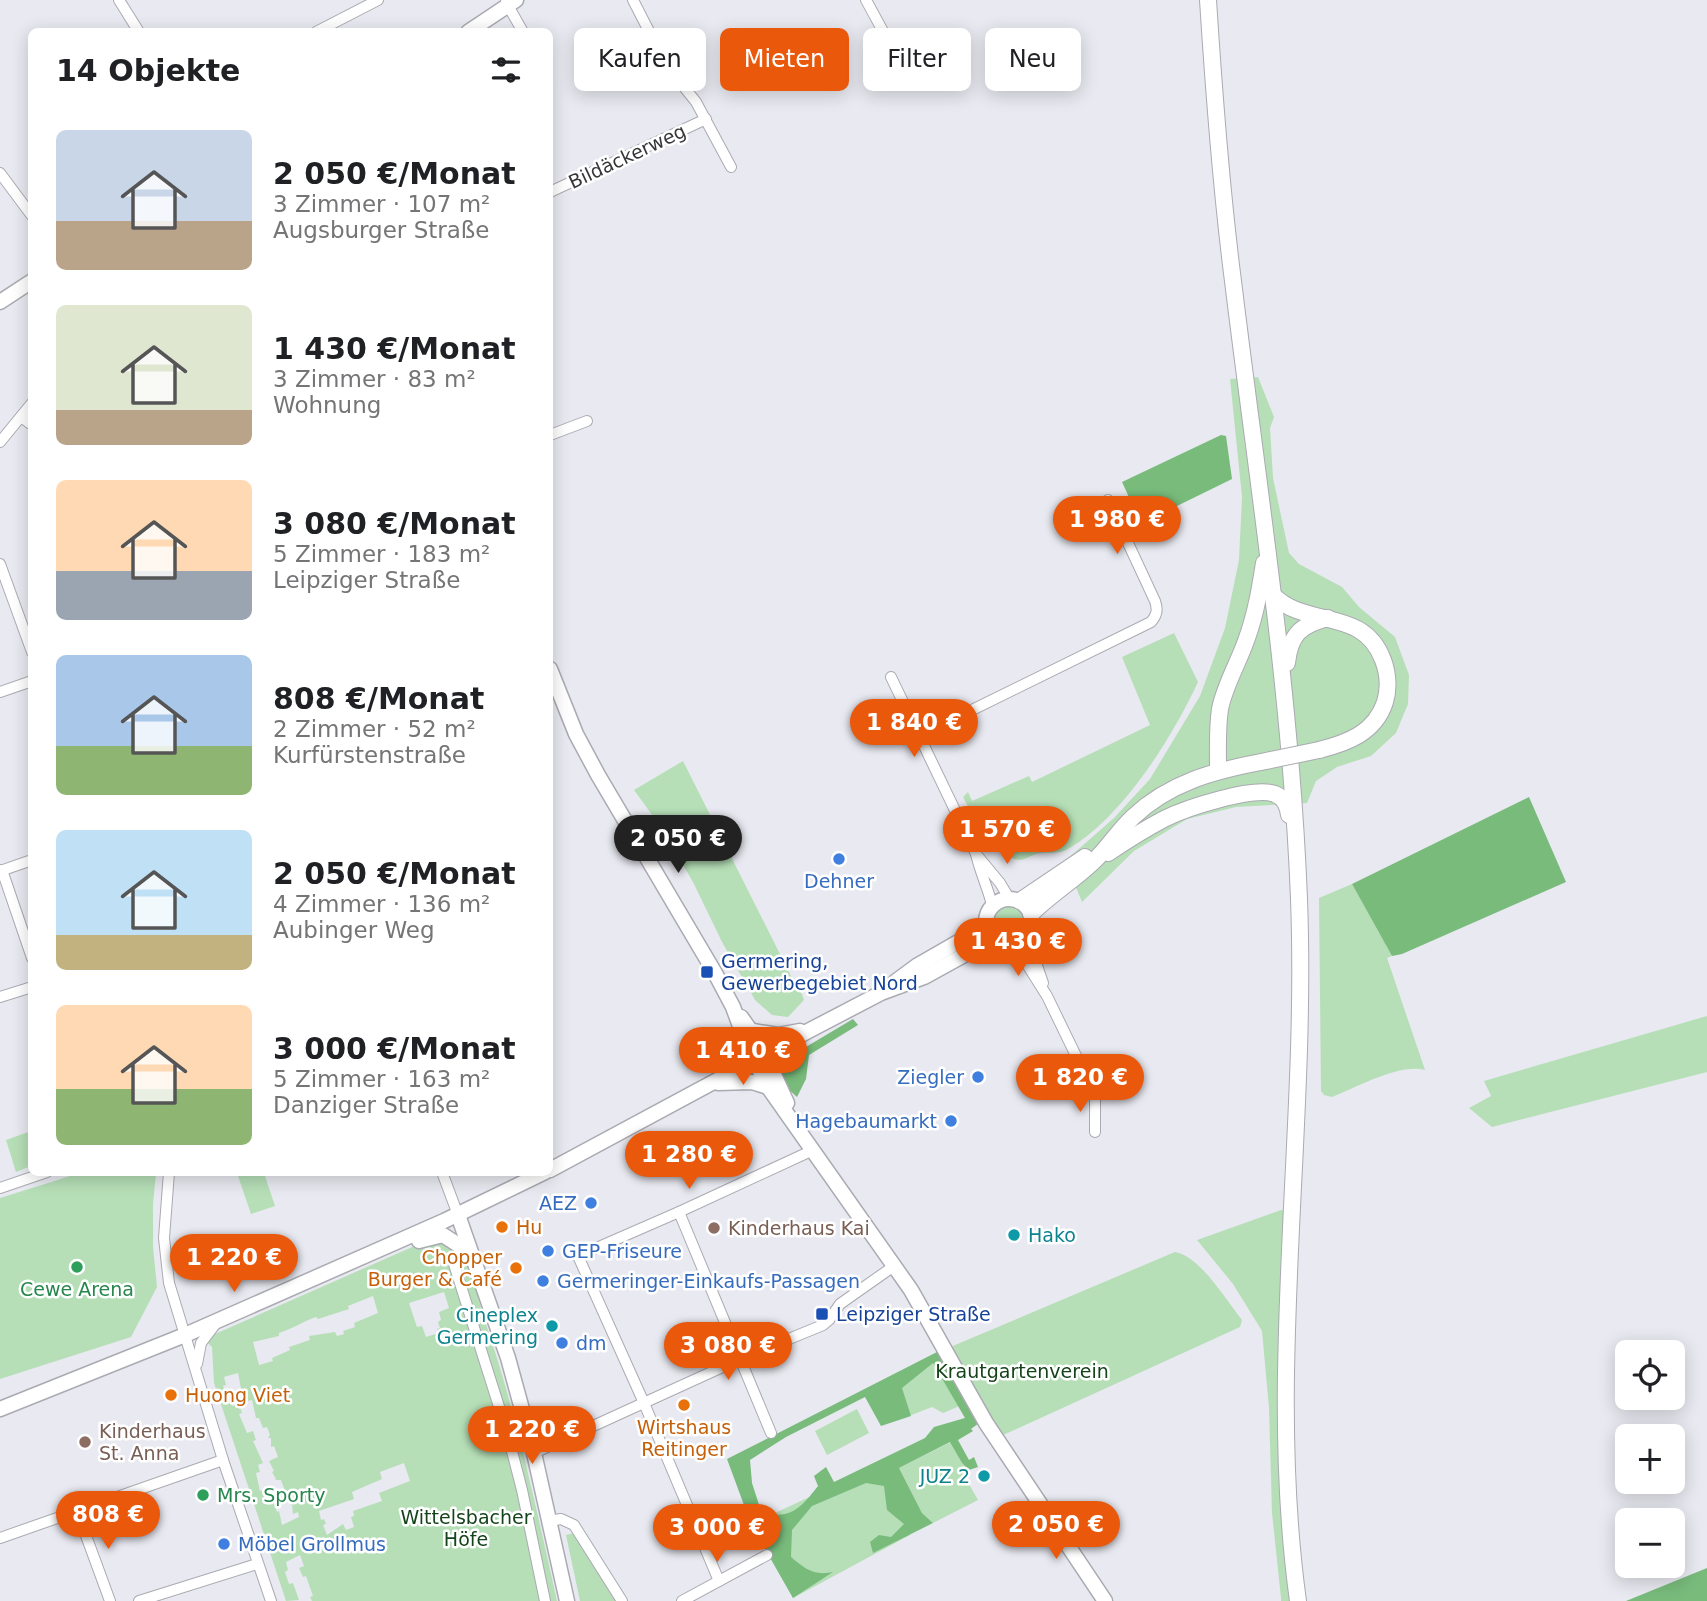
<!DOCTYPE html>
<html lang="de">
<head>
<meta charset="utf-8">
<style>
	:root { --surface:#fff; --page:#f6f6f6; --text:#202124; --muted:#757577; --accent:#ea580c }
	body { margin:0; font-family:"DejaVu Sans",sans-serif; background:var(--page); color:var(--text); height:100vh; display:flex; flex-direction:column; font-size:26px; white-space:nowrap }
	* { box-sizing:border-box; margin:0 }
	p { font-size:23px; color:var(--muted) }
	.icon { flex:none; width:38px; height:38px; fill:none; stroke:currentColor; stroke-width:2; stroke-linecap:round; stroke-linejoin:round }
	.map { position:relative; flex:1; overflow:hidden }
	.drawer { position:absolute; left:28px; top:28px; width:525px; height:1148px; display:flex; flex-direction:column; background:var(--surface); border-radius:10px; box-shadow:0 4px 18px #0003 }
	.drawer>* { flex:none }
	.top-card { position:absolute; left:574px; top:28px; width:665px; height:63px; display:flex; gap:14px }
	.buttons { position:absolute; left:1615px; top:1340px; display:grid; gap:14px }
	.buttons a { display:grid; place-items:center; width:70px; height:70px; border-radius:10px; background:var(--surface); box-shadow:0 4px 18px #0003; font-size:35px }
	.price { position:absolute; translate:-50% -60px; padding:0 16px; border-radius:24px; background:var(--accent); color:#fff; font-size:23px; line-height:46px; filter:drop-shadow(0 2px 4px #0008) }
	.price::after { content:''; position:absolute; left:50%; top:42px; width:21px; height:16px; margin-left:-10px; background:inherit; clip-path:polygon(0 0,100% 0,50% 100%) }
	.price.selected { background:#222; color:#fff }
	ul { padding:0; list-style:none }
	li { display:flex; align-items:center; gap:21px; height:175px; padding:0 28px }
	li span { display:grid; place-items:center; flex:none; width:196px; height:140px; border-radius:10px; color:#555 }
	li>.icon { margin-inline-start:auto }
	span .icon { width:84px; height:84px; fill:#fffc; stroke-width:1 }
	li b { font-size:30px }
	h2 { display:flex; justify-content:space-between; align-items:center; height:84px; padding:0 28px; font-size:30px }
	.pill { padding:0 24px; border-radius:10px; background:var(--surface); box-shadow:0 4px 18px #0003; font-size:24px; line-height:63px }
	.pill.selected { background:var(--accent); color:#fff }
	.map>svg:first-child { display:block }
	.green { fill:#b6dfb7; fill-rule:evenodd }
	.forest { fill:#78bb7b; fill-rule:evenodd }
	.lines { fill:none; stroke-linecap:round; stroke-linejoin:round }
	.street-casing { stroke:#aaaab2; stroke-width:12 }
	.secondary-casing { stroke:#aaaab2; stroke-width:17 }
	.primary-casing { stroke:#aaaab2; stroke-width:18 }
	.street { stroke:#fff; stroke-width:10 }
	.secondary { stroke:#fff; stroke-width:14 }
	.primary { stroke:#fff; stroke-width:16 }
	.primary-bridge-casing { stroke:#aaaab2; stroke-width:18; stroke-linecap:butt }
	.primary-bridge { stroke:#fff; stroke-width:16 }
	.shop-dot { fill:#3f7fe0; stroke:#fff; stroke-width:2.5 }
	.transit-dot { fill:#1a4fb4; stroke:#fff; stroke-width:2.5 }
	.food-dot { fill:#e8710a; stroke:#fff; stroke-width:2.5 }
	.education-dot { fill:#8d6e63; stroke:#fff; stroke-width:2.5 }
	.culture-dot { fill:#0f9aa8; stroke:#fff; stroke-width:2.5 }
	.leisure-dot { fill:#2e9e5b; stroke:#fff; stroke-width:2.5 }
	.labels { text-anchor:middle; stroke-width:5; stroke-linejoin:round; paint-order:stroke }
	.street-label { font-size:19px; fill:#37373a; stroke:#fff }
	.shop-label { font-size:19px; fill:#366cbe; stroke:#fff; text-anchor:start }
	.transit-label { font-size:19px; fill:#164399; stroke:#fff; text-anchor:start }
	.food-label { font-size:19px; fill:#c56008; stroke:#fff; text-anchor:start }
	.education-label { font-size:19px; fill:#785e54; stroke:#fff; text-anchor:start }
	.culture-label { font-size:19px; fill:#0d838f; stroke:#fff; text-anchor:end }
	.leisure-label { font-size:19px; fill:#27864d; stroke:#fff }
	.park-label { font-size:19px; fill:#15441a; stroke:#fff }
</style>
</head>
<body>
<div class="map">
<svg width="1707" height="1601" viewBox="0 0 1707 1601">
	<rect width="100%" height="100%" fill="#e9e9f1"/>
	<g class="green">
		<polygon points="1258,377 1274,417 1270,428 1273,478 1289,553 1299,564 1342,587 1359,607 1395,637 1409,675 1408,704 1396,733 1371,756 1337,767 1316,781 1307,803 1236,807 1187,819 1134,851 1082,902 1065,861 1114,818 1150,779 1200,696 1225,628 1239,560 1242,497 1230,379"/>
		<path d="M 1174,633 L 1198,682 C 1172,738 1122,818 1068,849 C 1058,855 1047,851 1036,854 C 1026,857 1023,863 1012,858 L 985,825 L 973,816 L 963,797 L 968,792 L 972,801 L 1029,776 L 1032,782 L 1150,725 L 1122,657 Z"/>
		<polygon points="683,761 795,984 798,983 804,1000 788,1017 772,1015 755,1000 722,942 694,884 663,830 634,790"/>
		<path d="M 1352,884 L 1392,956 L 1387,958 L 1425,1070 C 1400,1063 1357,1087 1332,1097 L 1324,1095 L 1321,1091 L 1319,898 Z"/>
		<circle cx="1009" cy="922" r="18"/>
		<polygon points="1707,1016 1707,1072 1492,1127 1469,1108 1491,1096 1484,1081"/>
		<polygon points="31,1131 31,1166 16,1172 6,1140"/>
		<polygon points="83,1172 156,1173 153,1204 153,1247 157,1287 131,1337 0,1379 0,1198"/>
		<polygon points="237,1173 264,1173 275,1206 251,1214"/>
		<polygon points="1281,1210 1289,1211 1291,1601 1281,1601 1281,1598 1272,1513 1269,1408 1262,1331 1233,1284 1197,1240"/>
		<path d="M 428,1240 C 441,1240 452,1245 460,1256 C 474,1273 478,1300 485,1321 C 516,1412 536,1507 557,1601 L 312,1601 L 310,1597 L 313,1596 L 306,1576 L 303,1577 L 299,1568 L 304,1566 L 300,1555 L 286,1562 L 288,1570 L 285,1572 L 289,1584 L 293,1583 L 299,1600 L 286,1601 L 214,1383 L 212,1347 L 206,1341 L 215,1334 ZM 444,1292 L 449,1308 L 439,1312 L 441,1320 L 438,1322 L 440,1328 L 437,1329 L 438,1333 L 426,1337 L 422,1326 L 417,1327 L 409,1303 ZM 373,1296 L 378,1313 L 354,1323 L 355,1327 L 343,1331 L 344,1334 L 337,1336 L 335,1332 L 309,1336 L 310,1340 L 289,1347 L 290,1350 L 272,1358 L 273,1361 L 259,1365 L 253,1342 L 279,1336 L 279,1333 C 292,1329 302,1322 316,1317 L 318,1319 L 349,1309 L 348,1306 ZM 238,1373 L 242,1394 L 245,1394 L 247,1401 L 252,1400 L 256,1418 L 259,1418 L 263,1428 L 267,1427 L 270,1435 L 268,1438 L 271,1438 L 271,1447 L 274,1446 L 278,1457 L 269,1461 L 274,1471 L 272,1472 L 276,1479 L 275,1480 L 281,1480 L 286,1494 L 291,1492 L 294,1502 L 290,1504 L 292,1505 L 293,1514 L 298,1512 L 299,1517 L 282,1525 L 279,1511 L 277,1512 L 274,1503 L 277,1502 L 276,1497 L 271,1499 L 267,1489 L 260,1491 L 256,1473 L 260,1472 L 258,1465 L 263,1463 L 253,1441 L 256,1440 L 253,1431 L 247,1433 L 239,1414 L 242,1413 L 239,1404 L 232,1406 L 223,1386 L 226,1385 L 224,1377 ZM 404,1463 L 410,1481 L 379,1493 L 382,1501 L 353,1511 L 354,1516 L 351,1517 L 354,1527 L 346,1530 L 343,1524 L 327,1535 L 323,1525 L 326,1524 L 324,1519 L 321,1520 L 319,1511 L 354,1499 L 352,1492 L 382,1479 L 380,1472 Z"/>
		<path d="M 1175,1252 C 1200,1256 1226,1300 1242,1320 L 1240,1327 L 999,1437 L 948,1348 Z"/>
		<polygon points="935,1359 962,1405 943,1413 932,1407 909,1416 896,1388"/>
		<polygon points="857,1409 869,1433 827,1455 815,1431"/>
		<polygon points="951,1442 962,1463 969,1470 965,1477 978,1500 933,1523 922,1513 899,1468"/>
		<polygon points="883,1463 910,1535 793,1598 751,1524"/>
		<polygon points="574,1533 619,1601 580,1601 566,1535"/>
	</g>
	<g class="forest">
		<polygon points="1221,435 1226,436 1232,479 1126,531 1128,495 1122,482"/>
		<polygon points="1529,797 1566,882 1402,954 1392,956 1352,884"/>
		<polygon points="853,1019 858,1025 809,1055 806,1079 797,1097 786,1087 779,1073 784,1060"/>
		<path d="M 937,1352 L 979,1423 L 971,1429 L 973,1431 L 958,1440 L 969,1460 L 974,1457 L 978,1467 L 969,1470 L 962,1463 L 950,1442 L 899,1468 L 922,1513 L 933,1523 L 873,1553 L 870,1542 L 879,1535 L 891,1537 L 904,1524 L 887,1510 L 884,1486 L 866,1483 L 812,1506 L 792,1530 L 791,1557 C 805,1569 814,1576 833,1572 L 793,1598 L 751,1524 L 727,1459 ZM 933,1363 L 965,1418 L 934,1427 L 925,1438 L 834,1482 L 826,1467 L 814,1476 L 818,1486 C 800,1509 792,1518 762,1514 L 752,1483 L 750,1460 L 786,1437 L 865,1397 L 881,1426 L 911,1416 L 902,1388 Z"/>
		<polygon points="1707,1568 1707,1601 1626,1601"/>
	</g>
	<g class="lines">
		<defs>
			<g id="street">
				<polyline points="119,0 139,32"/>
				<polyline points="633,0 653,39 672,72 696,102 731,167"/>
				<polyline points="866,0 891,46 892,56"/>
				<polyline points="506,2 523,32"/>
				<polyline points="316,32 378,0"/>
				<polyline points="0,173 32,216"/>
				<polyline points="550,192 706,119"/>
				<polyline points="21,417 32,425"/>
				<polyline points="550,435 587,421"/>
				<polyline points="0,442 32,403"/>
				<polyline points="0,564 32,652"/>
				<path d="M 891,677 L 976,854 C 980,872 988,888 992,905"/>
				<polyline points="0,692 32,681"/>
				<path d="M 919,736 L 1151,622 C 1157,615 1158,610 1155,601 L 1108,500"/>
				<polyline points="976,854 1000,883 1009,898"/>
				<polyline points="2,870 32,958"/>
				<polyline points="0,871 32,860"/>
				<polyline points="1027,936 1043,983"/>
				<polyline points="1014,944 1047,996 1095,1095 1095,1132"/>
				<polyline points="0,997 32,987"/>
				<polyline points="169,1172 164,1238 169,1283 223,1460 271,1601"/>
				<polyline points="442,1172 458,1215"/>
				<polyline points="0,1188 47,1172"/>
				<polyline points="679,1212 771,1433"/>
				<polyline points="453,1261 507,1432 522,1490 545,1601"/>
				<polyline points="197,1364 201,1343 217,1322"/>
				<polyline points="534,1453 740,1359 823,1325 829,1320 840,1304 894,1266"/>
				<polyline points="77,1511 110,1601"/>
				<polyline points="549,1521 561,1519 574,1525 622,1601"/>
				<polyline points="0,1538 223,1460"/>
				<polyline points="719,1581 644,1403 578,1256 679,1212 811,1151"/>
				<polyline points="139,1601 257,1564"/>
				<polyline points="682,1601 767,1555"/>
			</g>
			<g id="secondary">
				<polyline points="468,32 516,0"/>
				<polyline points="0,302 32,281"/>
				<polyline points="550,669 576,734 598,775 715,973 733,1007 748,1048 768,1087 911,1290 986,1423 1105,1601"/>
				<circle cx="1009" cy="922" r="23"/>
				<polyline points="895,982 918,965 986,926"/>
				<polyline points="741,1017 760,1044 787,1103"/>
				<polyline points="753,1031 778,1035 800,1031"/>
				<polyline points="718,1083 752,1082 768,1087"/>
				<polyline points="550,1170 812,1029 881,993 924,977 993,939"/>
				<polyline points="458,1215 508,1358 534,1453 567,1601"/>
				<polyline points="419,1241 443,1235 460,1246 469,1258"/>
				<polyline points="0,1409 185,1335 444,1221 545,1172"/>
			</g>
			<g id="primary">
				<path d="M 1208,0 C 1214,94 1221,188 1233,281 C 1258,487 1291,692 1299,899 C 1308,1132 1266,1371 1298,1601"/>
				<path d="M 1273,595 C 1306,629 1363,606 1383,660 C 1388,673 1389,689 1385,702 C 1375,733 1347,743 1319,750"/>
				<path d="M 1287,663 C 1290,635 1300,625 1328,618"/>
				<path d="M 1218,770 C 1218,749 1217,729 1220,709 C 1225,684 1239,662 1247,638 C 1256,613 1260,588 1264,563"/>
				<path d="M 1108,853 C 1126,841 1145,829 1164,819 C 1186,808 1253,786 1275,794 C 1285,798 1288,806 1289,815"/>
				<polyline points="1020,901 1085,857"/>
				<path d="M 1031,914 C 1050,895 1073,881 1093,862 C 1108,848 1118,831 1133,817 C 1169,783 1213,771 1261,762"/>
			</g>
		</defs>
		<use href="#street" class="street-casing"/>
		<use href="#secondary" class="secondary-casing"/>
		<use href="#primary" class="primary-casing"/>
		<use href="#street" class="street"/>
		<use href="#secondary" class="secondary"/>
		<use href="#primary" class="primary"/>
		<defs>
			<polyline id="primary-bridge" points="1261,762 1319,750"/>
		</defs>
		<use href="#primary-bridge" class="primary-bridge-casing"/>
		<use href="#primary-bridge" class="primary-bridge"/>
	</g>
	<g class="shop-dot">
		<circle cx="839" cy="859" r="7"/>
		<circle cx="978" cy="1077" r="7"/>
		<circle cx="951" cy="1121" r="7"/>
		<circle cx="591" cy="1203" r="7"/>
		<circle cx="548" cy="1251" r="7"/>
		<circle cx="543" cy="1281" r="7"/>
		<circle cx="562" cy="1343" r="7"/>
		<circle cx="224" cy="1544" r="7"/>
	</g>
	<g class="transit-dot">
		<rect x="700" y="965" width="14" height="14" rx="3.5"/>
		<rect x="815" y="1307" width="14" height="14" rx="3.5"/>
	</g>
	<g class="food-dot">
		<circle cx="502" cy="1227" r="7"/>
		<circle cx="516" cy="1268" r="7"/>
		<circle cx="171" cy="1395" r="7"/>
		<circle cx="684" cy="1405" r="7"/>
	</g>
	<g class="education-dot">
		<circle cx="714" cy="1228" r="7"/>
		<circle cx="85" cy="1442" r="7"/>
	</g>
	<g class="culture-dot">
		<circle cx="1014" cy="1235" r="7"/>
		<circle cx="552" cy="1326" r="7"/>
		<circle cx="984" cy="1476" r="7"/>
	</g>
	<g class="leisure-dot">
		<circle cx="77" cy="1267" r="7"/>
		<circle cx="203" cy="1495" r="7"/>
	</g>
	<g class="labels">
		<g class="street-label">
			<text transform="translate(627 156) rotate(-25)" y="7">Bildäckerweg</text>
		</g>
		<g class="shop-label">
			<text x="839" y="888" text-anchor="middle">Dehner</text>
			<text x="964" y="1084" text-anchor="end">Ziegler</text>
			<text x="937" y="1128" text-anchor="end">Hagebaumarkt</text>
			<text x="577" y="1210" text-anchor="end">AEZ</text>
			<text x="562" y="1258">GEP-Friseure</text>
			<text x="557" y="1288">Germeringer-Einkaufs-Passagen</text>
			<text x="576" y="1350">dm</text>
			<text x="238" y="1551">Möbel Grollmus</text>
		</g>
		<g class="transit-label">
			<text x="721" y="968">Germering,<tspan x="721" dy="22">Gewerbegebiet Nord</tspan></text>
			<text x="836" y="1321">Leipziger Straße</text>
		</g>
		<g class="food-label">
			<text x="516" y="1234">Hu</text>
			<text x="502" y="1264" text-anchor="end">Chopper<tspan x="502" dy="22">Burger &amp; Café</tspan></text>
			<text x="185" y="1402">Huong Viet</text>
			<text x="684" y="1434" text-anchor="middle">Wirtshaus<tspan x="684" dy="22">Reitinger</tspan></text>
		</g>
		<g class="education-label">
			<text x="728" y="1235">Kinderhaus Kai</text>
			<text x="99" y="1438">Kinderhaus<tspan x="99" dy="22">St. Anna</tspan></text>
		</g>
		<g class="culture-label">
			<text x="1028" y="1242" text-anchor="start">Hako</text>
			<text x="538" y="1322">Cineplex<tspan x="538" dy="22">Germering</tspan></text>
			<text x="970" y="1483">JUZ 2</text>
		</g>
		<g class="leisure-label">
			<text x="77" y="1296">Cewe Arena</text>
			<text x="217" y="1502" text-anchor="start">Mrs. Sporty</text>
		</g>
		<g class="park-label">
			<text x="1022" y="1378">Krautgartenverein</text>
			<text x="466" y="1524">Wittelsbacher<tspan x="466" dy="22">Höfe</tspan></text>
		</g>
	</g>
</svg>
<div class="buttons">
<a><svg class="icon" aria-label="locate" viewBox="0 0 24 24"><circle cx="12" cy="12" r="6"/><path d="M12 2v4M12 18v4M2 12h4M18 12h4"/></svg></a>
<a>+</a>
<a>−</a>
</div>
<b class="price" style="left:1117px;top:556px">1 980 €</b>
<b class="price" style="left:914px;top:759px">1 840 €</b>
<b class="price" style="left:1007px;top:866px">1 570 €</b>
<b class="price selected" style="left:678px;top:875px">2 050 €</b>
<b class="price" style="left:1018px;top:978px">1 430 €</b>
<b class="price" style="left:743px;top:1087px">1 410 €</b>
<b class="price" style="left:1080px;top:1114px">1 820 €</b>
<b class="price" style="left:689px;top:1191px">1 280 €</b>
<b class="price" style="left:234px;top:1294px">1 220 €</b>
<b class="price" style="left:728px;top:1382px">3 080 €</b>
<b class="price" style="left:532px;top:1466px">1 220 €</b>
<b class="price" style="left:108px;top:1551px">808 €</b>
<b class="price" style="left:1056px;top:1561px">2 050 €</b>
<b class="price" style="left:717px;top:1564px">3 000 €</b>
<div class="top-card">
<a class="pill">Kaufen</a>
<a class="pill selected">Mieten</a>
<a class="pill">Filter</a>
<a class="pill">Neu</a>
</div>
<section class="drawer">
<h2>14 Objekte<svg class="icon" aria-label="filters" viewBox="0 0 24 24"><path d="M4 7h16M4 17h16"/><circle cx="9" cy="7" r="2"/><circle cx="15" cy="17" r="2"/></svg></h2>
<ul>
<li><span style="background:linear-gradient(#c9d6e8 65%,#b9a48a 0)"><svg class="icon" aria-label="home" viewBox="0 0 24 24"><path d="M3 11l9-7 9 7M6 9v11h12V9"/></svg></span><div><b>2 050 €/Monat</b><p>3 Zimmer · 107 m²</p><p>Augsburger Straße</p></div></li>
<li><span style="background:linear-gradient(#dfe7d0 75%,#b9a48a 0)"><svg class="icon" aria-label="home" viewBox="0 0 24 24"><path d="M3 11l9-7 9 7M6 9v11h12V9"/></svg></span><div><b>1 430 €/Monat</b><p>3 Zimmer · 83 m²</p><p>Wohnung</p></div></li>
<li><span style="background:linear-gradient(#ffd9b3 65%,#9aa5b1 0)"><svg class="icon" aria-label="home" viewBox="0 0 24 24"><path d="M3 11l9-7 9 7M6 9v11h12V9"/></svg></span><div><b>3 080 €/Monat</b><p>5 Zimmer · 183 m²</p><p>Leipziger Straße</p></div></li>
<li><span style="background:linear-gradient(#a9c7e8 65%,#8fb573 0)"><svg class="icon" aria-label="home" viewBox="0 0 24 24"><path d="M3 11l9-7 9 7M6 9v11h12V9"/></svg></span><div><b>808 €/Monat</b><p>2 Zimmer · 52 m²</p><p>Kurfürstenstraße</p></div></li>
<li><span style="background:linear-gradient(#bfe0f5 75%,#c2b280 0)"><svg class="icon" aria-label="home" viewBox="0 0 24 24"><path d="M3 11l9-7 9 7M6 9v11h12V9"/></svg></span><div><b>2 050 €/Monat</b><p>4 Zimmer · 136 m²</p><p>Aubinger Weg</p></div></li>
<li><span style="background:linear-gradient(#ffd9b3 60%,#8fb573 0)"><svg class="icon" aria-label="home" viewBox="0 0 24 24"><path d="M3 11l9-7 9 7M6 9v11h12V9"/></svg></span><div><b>3 000 €/Monat</b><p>5 Zimmer · 163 m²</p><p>Danziger Straße</p></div></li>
</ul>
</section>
</div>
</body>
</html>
